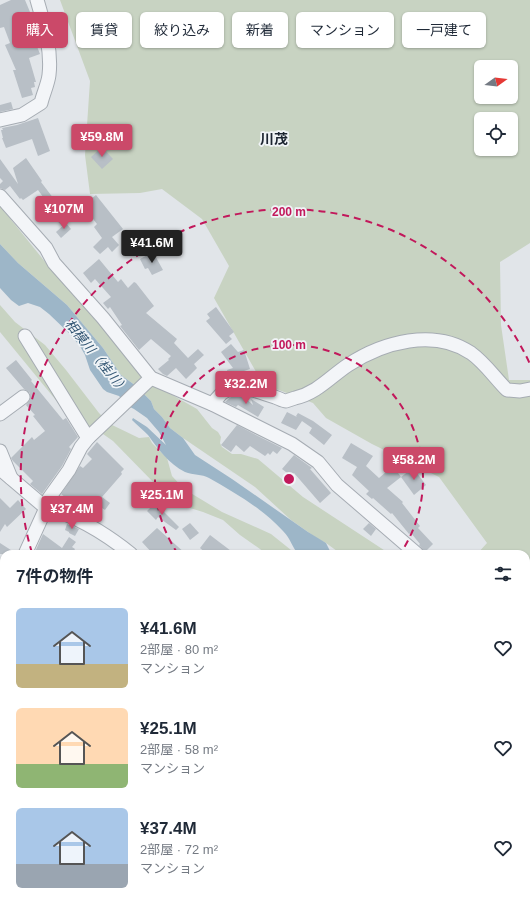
<!DOCTYPE html>
<html lang="ja">
<head>
<meta charset="utf-8">
<style>
	:root { --surface:#fff; --page:#f2f2f3; --text:#1f2937; --muted:#747a83; --accent:#cb4969 }
	body { margin:0; font-family:Arial,"Noto Sans JP",sans-serif; background:var(--page); color:var(--text); height:100vh; display:flex; flex-direction:column; font-size:15px; white-space:nowrap }
	* { box-sizing:border-box; margin:0 }
	p { font-size:13px; color:var(--muted) }
	.icon { flex:none; width:22px; height:22px; fill:none; stroke:currentColor; stroke-width:2; stroke-linecap:round; stroke-linejoin:round }
	.map { position:relative; flex:1; overflow:hidden }
	.panel { position:absolute; left:0px; top:550px; width:530px; height:356px; display:flex; flex-direction:column; background:var(--surface); border-radius:12px 12px 0 0; box-shadow:0 1px 3px #0004 }
	.panel>* { flex:none }
	.guide { position:absolute; left:12px; top:12px; width:506px; height:36px; display:flex; gap:8px }
	.needle { width:26px; rotate:75deg }
	.controls { position:absolute; left:474px; top:60px; display:grid; gap:8px }
	.controls a { display:grid; place-items:center; width:44px; height:44px; border-radius:6px; background:var(--surface); box-shadow:0 1px 3px #0004; font-size:20px }
	.price { position:absolute; translate:-50% -34px; padding:0 9px; border-radius:4px; background:var(--accent); color:#fff; font-size:13px; line-height:26px; filter:drop-shadow(0 1px 2px #0008) }
	.price::after { content:''; position:absolute; left:50%; top:24px; width:12px; height:9px; margin-left:-6px; background:inherit; clip-path:polygon(0 0,100% 0,50% 100%) }
	.price.on { background:#222; color:#fff }
	ul { padding:0; list-style:none }
	li { display:flex; align-items:center; gap:12px; height:100px; padding:0 16px }
	li span { display:grid; place-items:center; flex:none; width:112px; height:80px; border-radius:6px; color:#555 }
	li>.icon { margin-inline-start:auto }
	span .icon { width:48px; height:48px; fill:#fffc; stroke-width:1 }
	li b { font-size:17px }
	h2 { display:flex; justify-content:space-between; align-items:center; height:48px; padding:0 16px; font-size:17px }
	.pill { padding:0 14px; border-radius:6px; background:var(--surface); box-shadow:0 1px 3px #0004; font-size:14px; line-height:36px }
	.pill.on { background:var(--accent); color:#fff }
	.map>svg:first-child { display:block }
	.green { fill:#c8d3c2; fill-rule:evenodd }
	.water { fill:#9db6c8 }
	.building { fill:#b8bfc6 }
	.lines { fill:none; stroke-linecap:round; stroke-linejoin:round }
	.minor-casing { stroke:#a6acb3; stroke-width:15 }
	.highway-casing { stroke:#8894a0; stroke-width:21 }
	.path { stroke:#bec3c8; stroke-width:1.5; stroke-dasharray:3 3; stroke-linecap:butt }
	.minor { stroke:#f3f5f8; stroke-width:13 }
	.highway { stroke:#fff; stroke-width:19 }
	.rail-casing { stroke:#7a8692; stroke-width:4 }
	.rail { stroke:#f0f4f7; stroke-width:2.5; stroke-dasharray:8; stroke-linecap:butt }
	.ring { fill:none; stroke:#c2185b; stroke-width:2; stroke-dasharray:7 5 }
	.labels { text-anchor:middle; stroke-width:3.5; stroke-linejoin:round; paint-order:stroke }
	.water-label { font-size:13px; font-style:italic; fill:#345774; stroke:#f0f4f7 }
	.quarter-label { font-size:14px; font-weight:bold; fill:#1c2531; stroke:#f0f4f7 }
	.centre { fill:#c2185b; stroke:#f0f4f7; stroke-width:2 }
	.ring-label { font-size:12px; text-anchor:middle; font-weight:bold; fill:#c2185b; stroke:#f0f4f7; stroke-width:3.5; stroke-linejoin:round; paint-order:stroke }
</style>
</head>
<body>
<div class="map">
<svg width="530" height="906" viewBox="0 0 530 906">
	<rect width="100%" height="100%" fill="#e1e5e9"/>
	<g class="green">
		<path d="M 60,0 L 530,0 L 530,243 L 500,262 L 501,325 L 509,380 L 530,380 L 530,699 L 526,693 L 526,554 L 477,554 L 487,543 L 439,477 L 372,444 L 326,418 L 313,403 L 263,384 L 214,298 L 229,266 L 202,219 L 162,189 L 140,193 L 90,194 L 85,155 L 90,81 ZM 481,67 L 511,67 L 511,97 L 481,97 ZM 481,119 L 511,119 L 511,149 L 481,149 Z"/>
		<polygon points="0,206 46,263 85,305 144,379 197,409 212,428 218,432 221,437 220,443 222,447 232,454 241,454 258,459 303,497 390,554 341,554 326,543 318,539 291,520 255,487 183,438 170,428 162,417 154,409 151,401 136,386 121,375 103,348 67,305 18,263 0,244"/>
		<polygon points="0,305 15,322 45,345 66,370 99,413 110,424 139,438 149,437 152,443 167,458 172,476 184,489 222,512 271,534 296,554 267,554 240,535 223,520 203,512 190,508 173,498 155,484 113,441 103,434 73,421 0,332"/>
	</g>
	<path class="water" d="M 0,244 L 18,263 L 67,305 L 103,348 L 121,375 L 136,386 L 151,401 L 154,409 L 162,417 L 170,428 L 183,438 L 195,455 L 232,479 L 308,532 L 326,543 L 330,551 L 334,554 L 298,554 C 292,547 291,539 283,531 C 262,508 235,493 209,478 C 202,474 193,475 185,472 C 169,464 158,449 148,435 C 143,430 137,425 132,420 L 133,418 L 147,427 L 166,445 L 159,432 L 147,418 L 134,409 L 128,406 L 119,396 L 107,392 L 103,389 L 90,370 L 85,355 L 81,348 L 72,336 L 49,314 L 40,307 L 28,303 L 19,306 L 11,300 L 0,288 Z"/>
	<g class="building">
		<polygon points="11,0 25,0 35,24 32,26 40,43 36,44 40,54 29,58 36,82 34,82 35,87 31,88 33,95 22,98 13,70 16,70 5,45 10,43 4,27 0,28 0,5"/>
		<polygon points="11,102 13,109 0,112 0,105"/>
		<polygon points="38,118 50,151 38,156 32,139 6,148 2,138 3,138 1,130 3,130 2,128 17,125"/>
		<polygon points="102,147 113,159 102,169 91,157"/>
		<polygon points="26,158 42,181 41,182 60,207 61,206 72,217 62,226 52,215 54,212 38,190 23,200 21,198 20,199 10,186 5,190 0,188 0,184 3,181 0,178 0,159 18,184 13,168"/>
		<polygon points="96,195 123,229 112,237 119,245 112,252 108,247 100,254 93,247 102,238 94,227 97,224 86,210 90,207 86,203"/>
		<polygon points="66,223 71,229 61,238 56,232"/>
		<polygon points="153,252 163,270 152,275 148,268 145,269 140,259"/>
		<polygon points="99,259 118,282 121,279 128,288 134,282 136,283 154,306 146,313 177,339 174,343 188,358 198,349 204,355 194,364 197,368 186,379 176,368 167,376 163,374 158,369 169,360 168,359 171,356 151,339 139,350 120,326 122,325 110,307 108,309 103,303 111,297 95,279 91,283 83,273"/>
		<polygon points="216,307 234,332 229,336 232,339 226,344 206,321 210,318 207,314"/>
		<polygon points="231,344 238,352 244,350 250,369 229,376 227,370 233,368 221,352"/>
		<polygon points="16,360 32,380 31,381 63,420 66,418 68,421 78,437 69,447 71,449 62,466 42,494 30,484 33,481 13,461 11,458 32,437 34,440 45,431 33,416 35,415 26,405 30,400 30,393 24,389 6,368"/>
		<polygon points="236,396 243,396 253,405 251,399 264,407 258,417 238,405 236,407 225,402 231,397"/>
		<polygon points="287,412 297,417 296,416 298,413 313,421 332,435 324,445 309,433 312,428 302,421 296,430 281,423"/>
		<polygon points="237,425 256,435 282,448 277,454 273,451 270,455 268,453 265,456 250,446 244,452 236,445 231,452 221,445"/>
		<polygon points="97,442 124,469 121,472 122,474 102,497 110,503 105,510 99,506 88,516 64,505 69,500 61,494 80,466 83,468 92,459 87,454"/>
		<polygon points="351,443 373,456 366,466 379,478 393,466 401,477 387,488 403,502 402,503 420,526 418,528 433,544 425,552 419,545 420,544 411,533 409,534 392,513 391,514 373,498 372,499 366,494 369,491 353,476 352,475 357,467 342,458"/>
		<polygon points="294,455 312,468 310,469 331,493 320,503 294,473 291,476 282,469"/>
		<polygon points="413,468 426,485 414,495 401,477"/>
		<polygon points="0,498 10,508 18,500 26,509 7,527 5,524 0,532"/>
		<polygon points="155,503 179,527 176,530 158,517 156,520 147,511"/>
		<polygon points="190,523 199,533 190,540 182,529"/>
		<polygon points="369,523 376,529 371,536 363,529"/>
		<polygon points="67,524 79,529 75,536 69,533 69,532 65,530"/>
		<polygon points="157,528 167,537 186,554 162,554 158,550 153,554 142,542"/>
		<polygon points="43,534 62,548 69,537 76,542 72,547 75,549 72,554 34,554"/>
		<polygon points="210,535 235,554 207,554 200,548"/>
		<polygon points="0,543 17,554 0,554"/>
	</g>
	<g class="lines">
		<defs>
			<g id="minor">
				<path d="M 0,120 L 22,115 L 41,103 C 43,94 48,84 49,75 C 52,50 44,24 37,0"/>
				<polyline points="0,196 46,248 54,263 103,318 151,378 212,404 292,444 318,462 337,485 417,554"/>
				<polyline points="25,336 88,438"/>
				<path d="M 212,404 C 215,401 219,396 222,393 C 239,382 258,392 275,397 C 278,398 283,401 286,401 C 289,400 292,399 295,398 C 317,393 330,377 348,365 C 383,342 434,328 471,353 C 485,363 495,378 507,390 L 520,391 L 530,389"/>
				<polyline points="0,414 23,397"/>
				<polyline points="0,451 11,478"/>
				<path d="M 0,469 L 46,508 C 78,516 106,534 131,554"/>
				<polyline points="25,554 46,508 49,498 69,470 81,447 88,438 151,378"/>
				<polyline points="526,658 530,664"/>
				<polyline points="0,660 4,630"/>
				<polyline points="0,687 4,689"/>
				<polyline points="411,902 415,906"/>
				<polyline points="9,906 12,902"/>
			</g>
			<g id="highway">
				<polyline points="0,699 4,701"/>
				<polyline points="0,717 4,719"/>
				<polyline points="526,867 530,867"/>
				<polyline points="0,868 4,871"/>
				<polyline points="526,883 530,883"/>
				<polyline points="54,902 61,906"/>
			</g>
		</defs>
		<use href="#minor" class="minor-casing"/>
		<use href="#highway" class="highway-casing"/>
		<g class="path">
			<polyline points="0,755 2,750 4,751"/>
			<polyline points="383,902 384,906"/>
		</g>
		<use href="#minor" class="minor"/>
		<use href="#highway" class="highway"/>
		<defs>
			<g id="rail">
				<polyline points="0,761 4,763"/>
				<polyline points="300,902 312,906"/>
			</g>
		</defs>
		<use href="#rail" class="rail-casing"/>
		<use href="#rail" class="rail"/>
	</g>
	<g class="ring">
		<path d="M178 554A134 134 0 1 1 400 554"/>
		<path d="M32 553A267 267 0 0 1 530 364"/>
	</g>
	<g class="labels">
		<g class="water-label">
			<text transform="translate(97 356) rotate(51)" y="5">相模川（桂川）</text>
		</g>
		<g class="quarter-label">
			<text x="274" y="144">川茂</text>
		</g>
	</g>
	<circle cx="289" cy="479" r="6" class="centre"/>
	<g class="ring-label">
		<text x="289" y="216">200 m</text>
		<text x="289" y="349">100 m</text>
	</g>
</svg>
<div class="controls">
<a><svg class="needle" viewBox="-14 -14 28 28"><path d="M0-13l5 13h-10z" fill="#e53935"/><path d="M0 13l5-13h-10z" fill="#747a83"/></svg></a>
<a><svg class="icon" aria-label="locate" viewBox="0 0 24 24"><circle cx="12" cy="12" r="6"/><path d="M12 2v4M12 18v4M2 12h4M18 12h4"/></svg></a>
</div>
<b class="price" style="left:102px;top:158px">¥59.8M</b>
<b class="price" style="left:64px;top:230px">¥107M</b>
<b class="price on" style="left:152px;top:264px">¥41.6M</b>
<b class="price" style="left:246px;top:405px">¥32.2M</b>
<b class="price" style="left:414px;top:481px">¥58.2M</b>
<b class="price" style="left:162px;top:516px">¥25.1M</b>
<b class="price" style="left:72px;top:530px">¥37.4M</b>
<div class="guide">
<a class="pill on">購入</a>
<a class="pill">賃貸</a>
<a class="pill">絞り込み</a>
<a class="pill">新着</a>
<a class="pill">マンション</a>
<a class="pill">一戸建て</a>
</div>
<section class="panel">
<h2>7件の物件<svg class="icon" aria-label="filters" viewBox="0 0 24 24"><path d="M4 7h16M4 17h16"/><circle cx="9" cy="7" r="2"/><circle cx="15" cy="17" r="2"/></svg></h2>
<ul>
<li><span style="background:linear-gradient(#a9c7e8 70%,#c2b280 0)"><svg class="icon" aria-label="home" viewBox="0 0 24 24"><path d="M3 11l9-7 9 7M6 9v11h12V9"/></svg></span><div><b>¥41.6M</b><p>2部屋 · 80 m²</p><p>マンション</p></div><svg class="icon" aria-label="heart" viewBox="0 0 24 24"><path d="M12 20l-8-8c-3-5 5-10 8-4 3-6 11-1 8 4z"/></svg></li>
<li><span style="background:linear-gradient(#ffd9b3 70%,#8fb573 0)"><svg class="icon" aria-label="home" viewBox="0 0 24 24"><path d="M3 11l9-7 9 7M6 9v11h12V9"/></svg></span><div><b>¥25.1M</b><p>2部屋 · 58 m²</p><p>マンション</p></div><svg class="icon" aria-label="heart" viewBox="0 0 24 24"><path d="M12 20l-8-8c-3-5 5-10 8-4 3-6 11-1 8 4z"/></svg></li>
<li><span style="background:linear-gradient(#a9c7e8 70%,#9aa5b1 0)"><svg class="icon" aria-label="home" viewBox="0 0 24 24"><path d="M3 11l9-7 9 7M6 9v11h12V9"/></svg></span><div><b>¥37.4M</b><p>2部屋 · 72 m²</p><p>マンション</p></div><svg class="icon" aria-label="heart" viewBox="0 0 24 24"><path d="M12 20l-8-8c-3-5 5-10 8-4 3-6 11-1 8 4z"/></svg></li>
</ul>
</section>
</div>
</body>
</html>
